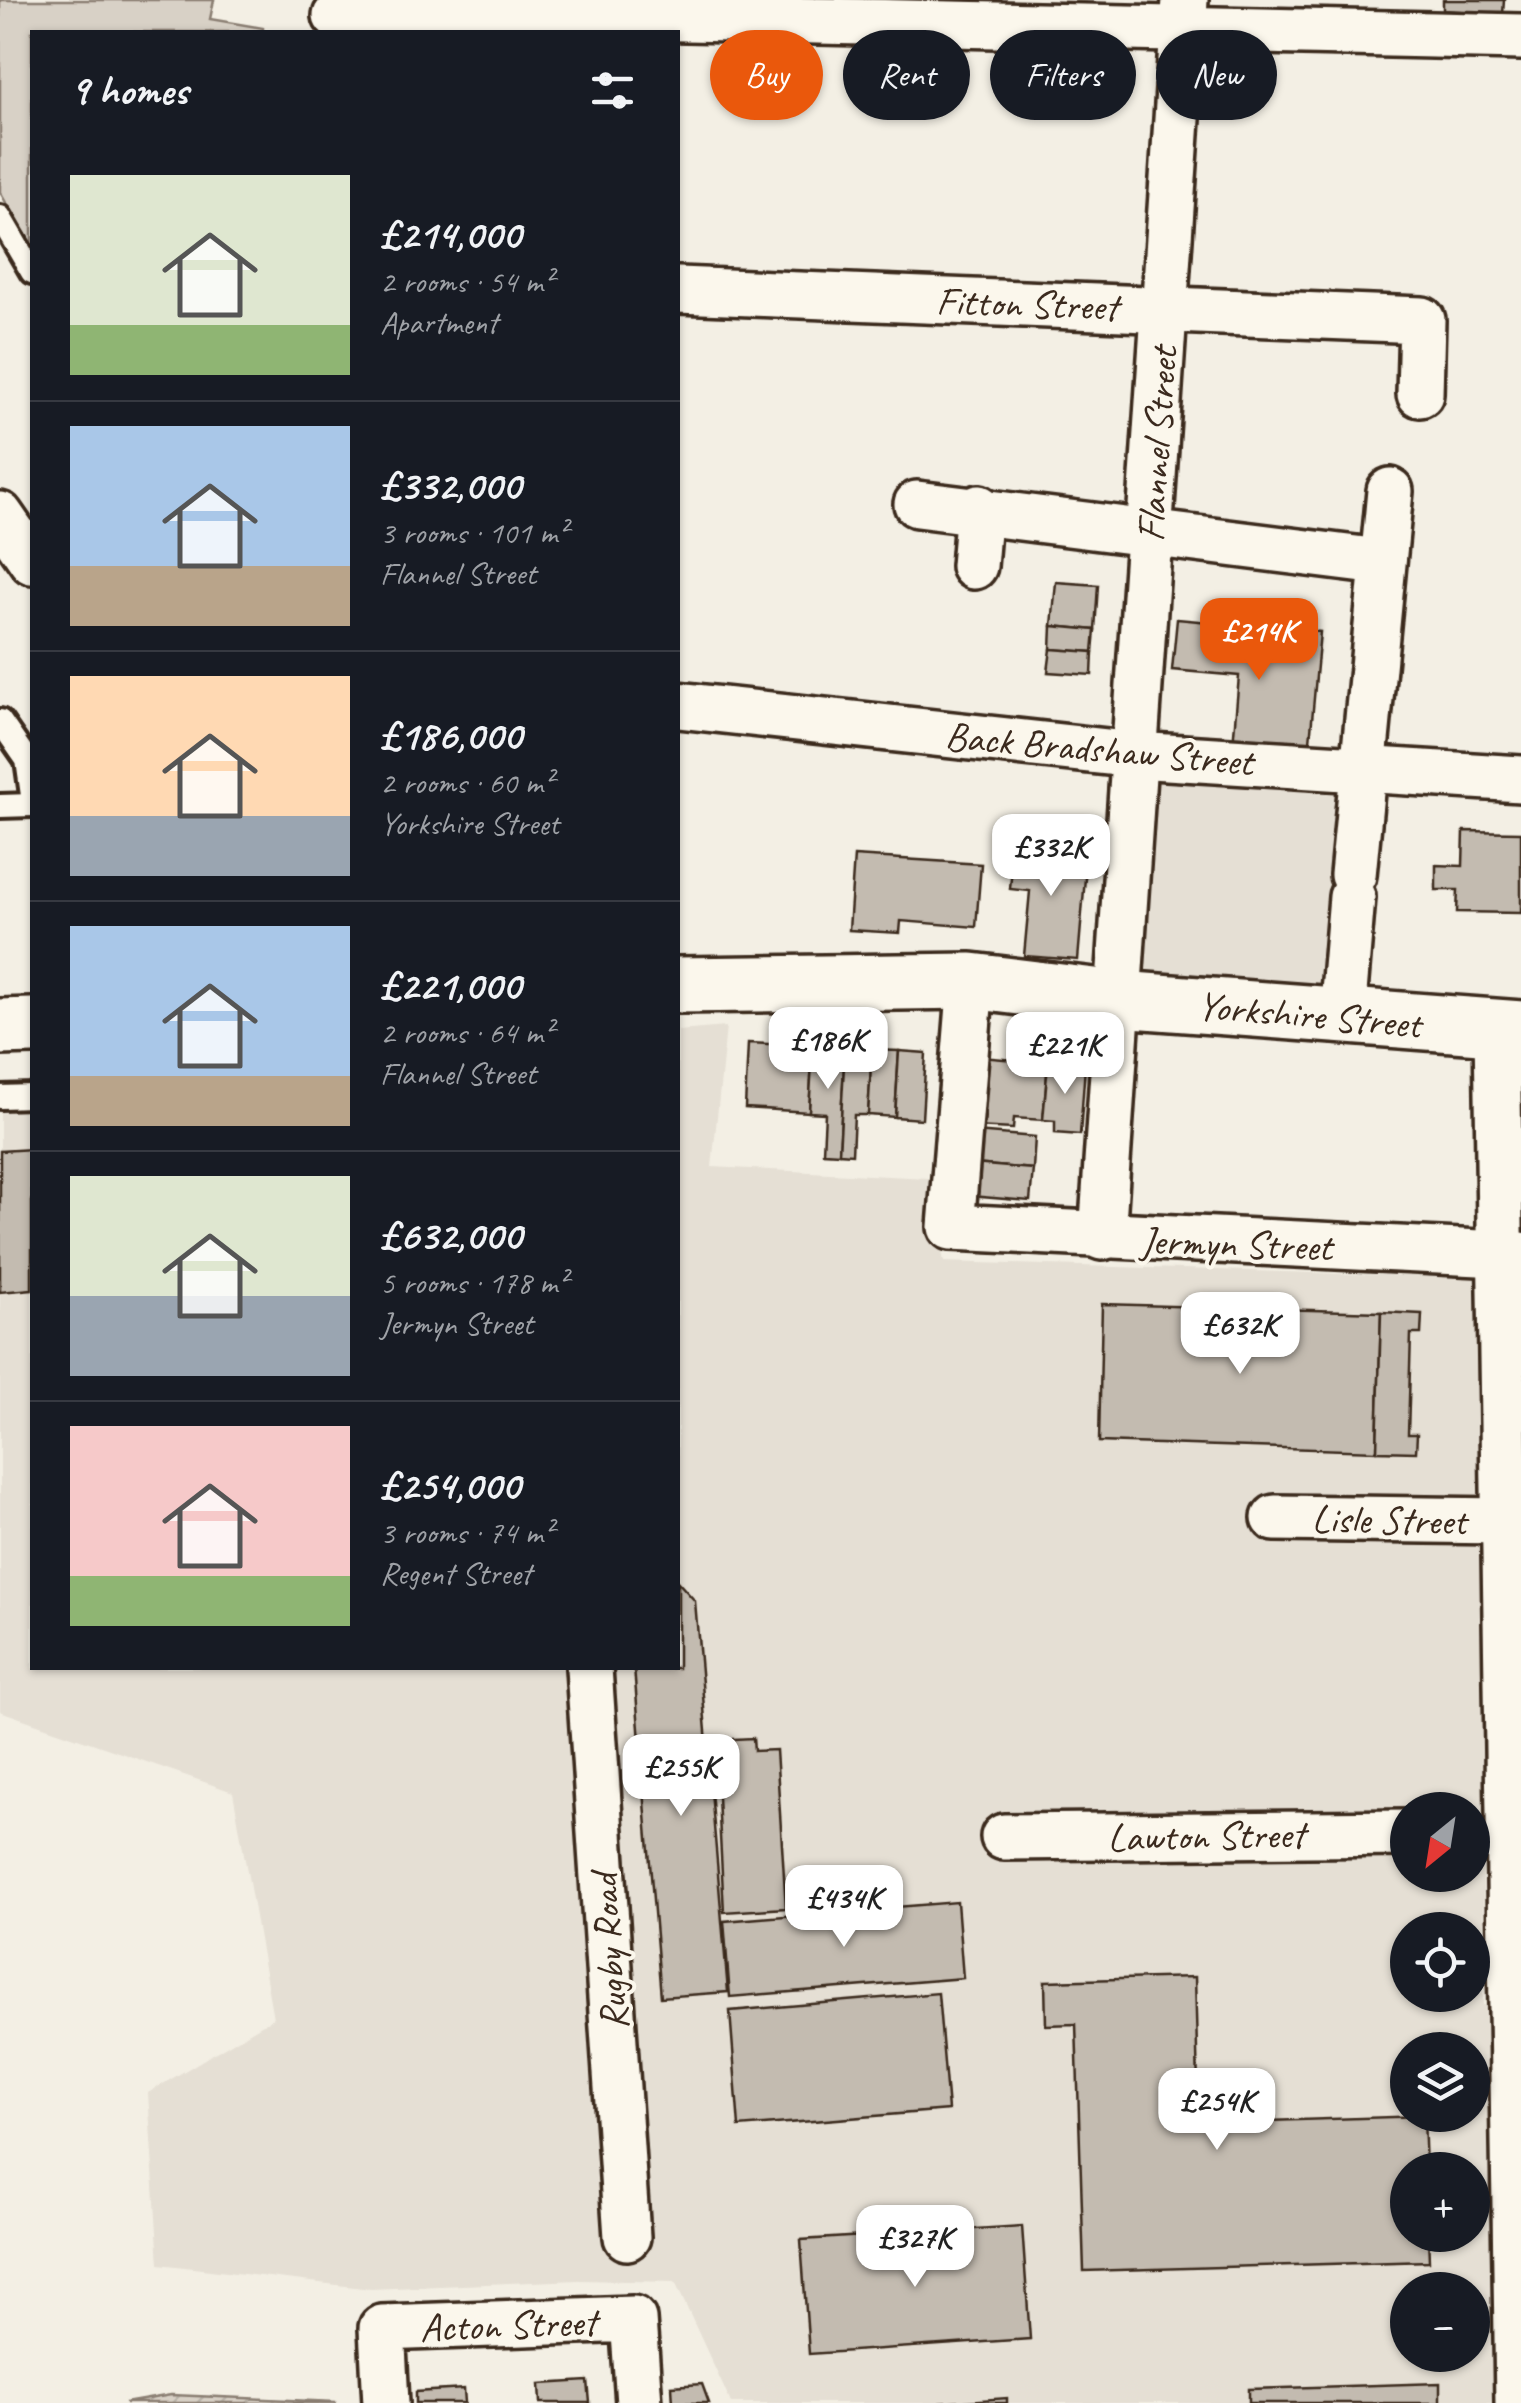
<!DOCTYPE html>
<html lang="en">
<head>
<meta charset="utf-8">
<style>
	:root { --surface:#171b24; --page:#20242c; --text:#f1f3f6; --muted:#9ea1a6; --line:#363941; --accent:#ea580c }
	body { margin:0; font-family:Caveat,sans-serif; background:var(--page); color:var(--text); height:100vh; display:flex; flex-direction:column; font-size:38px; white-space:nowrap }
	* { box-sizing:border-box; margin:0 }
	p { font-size:32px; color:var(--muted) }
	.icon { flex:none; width:55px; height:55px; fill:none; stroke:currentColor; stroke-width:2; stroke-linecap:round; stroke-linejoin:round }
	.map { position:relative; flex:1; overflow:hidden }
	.panel { position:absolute; left:30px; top:30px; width:650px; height:1640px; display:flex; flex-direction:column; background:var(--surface); border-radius:0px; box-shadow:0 2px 8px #0004 }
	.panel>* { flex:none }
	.banner { position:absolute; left:710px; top:30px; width:660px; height:90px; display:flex; gap:20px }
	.needle { width:65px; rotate:210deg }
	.fabs { position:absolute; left:1390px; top:1792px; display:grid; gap:20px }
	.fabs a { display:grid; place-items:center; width:100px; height:100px; border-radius:50%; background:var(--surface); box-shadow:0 2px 8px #0004; font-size:50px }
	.price { position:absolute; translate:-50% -85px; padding:0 22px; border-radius:20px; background:#fff; color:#222; font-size:32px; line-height:65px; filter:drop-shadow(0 2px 5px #0008) }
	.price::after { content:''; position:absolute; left:50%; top:60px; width:30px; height:22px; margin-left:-15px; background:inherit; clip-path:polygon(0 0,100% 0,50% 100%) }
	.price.current { background:var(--accent); color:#fff }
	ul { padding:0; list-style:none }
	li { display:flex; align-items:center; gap:30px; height:250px; padding:0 40px }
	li+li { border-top:2px solid var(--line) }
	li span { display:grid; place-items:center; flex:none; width:280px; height:200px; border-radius:0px; color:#555 }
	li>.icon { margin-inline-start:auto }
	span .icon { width:120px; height:120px; fill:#fffc; stroke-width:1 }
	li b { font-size:42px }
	h2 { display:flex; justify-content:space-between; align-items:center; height:120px; padding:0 40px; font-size:42px }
	.chip { padding:0 35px; border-radius:45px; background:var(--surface); box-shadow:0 2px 8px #0004; font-size:35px; line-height:90px }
	.chip.current { background:var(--accent); color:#fff }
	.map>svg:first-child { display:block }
	.built { fill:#e5dfd4; fill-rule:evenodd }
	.park { fill:#d8d1c6; stroke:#8a7e72; stroke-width:2.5 }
	.garden { fill:url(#garden-furrows); stroke:#8a7e72; stroke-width:2.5 }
	.building { fill:#c3bbb0; stroke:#3b2a1e; stroke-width:2.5 }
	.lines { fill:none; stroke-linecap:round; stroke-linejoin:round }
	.lane-casing { stroke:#3b2a1e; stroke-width:30 }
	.street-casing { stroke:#3b2a1e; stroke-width:52 }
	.highway-casing { stroke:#3b2a1e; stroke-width:62 }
	.lane { stroke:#fbf7ec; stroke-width:22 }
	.street { stroke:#fbf7ec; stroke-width:45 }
	.highway { stroke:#fbf7ec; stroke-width:55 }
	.labels { text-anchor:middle; stroke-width:8; stroke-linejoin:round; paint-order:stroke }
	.street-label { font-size:40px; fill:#3b2a1e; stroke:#fbf7ec }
</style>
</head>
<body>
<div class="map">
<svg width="1521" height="2403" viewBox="0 0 1521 2403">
	<defs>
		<pattern id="garden-furrows" width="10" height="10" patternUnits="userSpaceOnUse" patternTransform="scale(2.5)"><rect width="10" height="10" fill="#d8d1c6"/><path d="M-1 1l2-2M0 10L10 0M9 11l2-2" fill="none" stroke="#bab4aa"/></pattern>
	</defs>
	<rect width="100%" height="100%" fill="#f3efe4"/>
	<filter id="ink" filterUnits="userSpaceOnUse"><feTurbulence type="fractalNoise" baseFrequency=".01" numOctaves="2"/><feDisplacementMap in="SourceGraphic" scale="20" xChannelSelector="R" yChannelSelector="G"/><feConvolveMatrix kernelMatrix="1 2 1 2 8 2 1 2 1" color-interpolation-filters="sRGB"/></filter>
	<g filter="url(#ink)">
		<g class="built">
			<polygon points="1147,776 1345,795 1330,993 1140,972"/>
			<path d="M 726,1027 L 712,1167 L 928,1178 L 944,1262 L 1485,1278 L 1483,2005 L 1521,2006 L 1521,2403 L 731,2403 L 675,2282 L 578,2280 L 371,2289 L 159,2264 L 148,2093 L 273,2018 L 233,1792 L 0,1711 L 0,1090 L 32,1087 L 32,1668 L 678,1668 L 678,1031 ZM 1408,1810 L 1472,1810 L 1472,1875 L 1408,1875 ZM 1408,1930 L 1472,1930 L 1472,1995 L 1408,1995 ZM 1408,2050 L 1472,2050 L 1472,2115 L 1408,2115 ZM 1408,2170 L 1472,2170 L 1472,2235 L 1408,2235 ZM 1408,2290 L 1472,2290 L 1472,2355 L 1408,2355 Z"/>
		</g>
		<polygon class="park" points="0,0 214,0 210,19 263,28 263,32 32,32 32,248 0,192"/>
		<polygon class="garden" points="171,2395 335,2402 335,2403 125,2403"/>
		<g class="building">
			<polygon points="1443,0 1504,0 1503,14 1443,10"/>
			<polygon points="1056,582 1098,585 1095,630 1052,626"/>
			<polygon points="1177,619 1320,632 1308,764 1232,757 1239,676 1172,670"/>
			<polygon points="1052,626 1095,630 1093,652 1051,649"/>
			<polygon points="1051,649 1093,652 1092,675 1048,672"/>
			<polygon points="1464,831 1521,832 1521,913 1457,912 1458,890 1436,890 1436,865 1463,866"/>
			<polygon points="1014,844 1087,854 1078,960 1024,956 1030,891 1010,889"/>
			<polygon points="854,856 981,864 976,927 901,921 900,933 849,930"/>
			<polygon points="748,1043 813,1046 809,1112 745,1108"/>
			<polygon points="813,1046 845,1048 839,1153 823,1152 825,1113 809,1112"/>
			<polygon points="845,1048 872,1050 868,1115 854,1115 852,1154 839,1153"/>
			<polygon points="872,1050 899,1051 895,1117 868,1115"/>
			<polygon points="899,1051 926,1053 922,1119 895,1117"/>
			<polygon points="981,1057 1048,1063 1043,1120 1014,1118 1013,1129 975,1127"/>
			<polygon points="1048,1063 1085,1066 1080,1135 1055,1133 1055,1121 1043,1120"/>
			<polygon points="975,1132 1035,1137 1033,1169 973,1164"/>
			<polygon points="32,1149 32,1289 0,1292 0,1151"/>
			<polygon points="973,1164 1033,1169 1030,1201 970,1196"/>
			<polygon points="1102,1304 1381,1312 1377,1451 1099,1442"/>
			<polygon points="1381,1312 1422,1314 1421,1334 1411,1334 1408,1434 1417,1434 1416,1452 1377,1451"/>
			<polygon points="678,1582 695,1601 728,1992 661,1997 634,1668 678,1668"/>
			<polygon points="753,1738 754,1751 776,1750 786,1908 724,1912 715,1740"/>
			<polygon points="957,1902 963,1978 730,1997 724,1921"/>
			<polygon points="1195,1977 1199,2123 1424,2116 1426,2170 1408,2170 1408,2235 1428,2235 1429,2261 1084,2271 1076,2024 1046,2025 1045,1981"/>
			<polygon points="938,1993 948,2110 739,2127 730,2011"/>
			<polygon points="1022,2226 1030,2339 809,2354 801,2240"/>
			<polygon points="588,2381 590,2403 541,2403 540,2384"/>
			<polygon points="1440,2383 1440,2403 1249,2403 1249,2389"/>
			<polygon points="702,2384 709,2403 673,2403 672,2386"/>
			<polygon points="464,2389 465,2403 416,2403 416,2392"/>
			<polygon points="1007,2398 1007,2403 939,2403"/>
		</g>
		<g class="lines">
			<defs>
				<g id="lane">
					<polyline points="0,217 32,272"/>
					<polyline points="0,721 27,760 32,795"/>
					<polyline points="0,806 32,805"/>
					<polyline points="0,1097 32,1096"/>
				</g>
				<g id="street">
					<polyline points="336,16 381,11 1521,37"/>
					<polyline points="678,290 1422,320 1420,394"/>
					<polyline points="917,504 1380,562"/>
					<polyline points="0,515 32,561"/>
					<polyline points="974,566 979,508"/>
					<polyline points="678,705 1135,755 1521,779"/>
					<polyline points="1353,875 1390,491"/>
					<polyline points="971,981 951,1227 1521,1255"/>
					<polyline points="1342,1016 1352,897"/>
					<polyline points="1497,1029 1518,2403"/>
					<polyline points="1102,1237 1185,0"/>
					<polyline points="1275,1518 1503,1521"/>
					<polyline points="589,1668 627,2237"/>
					<polyline points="1004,1837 1408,1833"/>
					<polyline points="386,2403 382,2328 633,2319 639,2403"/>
				</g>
				<g id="highway">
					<polyline points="678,985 971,981 1119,999 1521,1029"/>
					<polyline points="0,1027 32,1026"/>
				</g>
			</defs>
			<use href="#lane" class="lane-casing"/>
			<use href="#street" class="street-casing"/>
			<use href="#highway" class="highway-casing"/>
			<use href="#lane" class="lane"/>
			<use href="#street" class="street"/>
			<use href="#highway" class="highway"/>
		</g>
	</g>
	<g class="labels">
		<g class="street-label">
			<text transform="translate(1027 303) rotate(2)" y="14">Fitton Street</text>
			<text transform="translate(1156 444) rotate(-86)" y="14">Flannel Street</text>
			<text transform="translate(1099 748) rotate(5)" y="14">Back Bradshaw Street</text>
			<text transform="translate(1309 1014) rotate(5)" y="14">Yorkshire Street</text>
			<text transform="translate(1236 1243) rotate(2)" y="14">Jermyn Street</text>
			<text transform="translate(1389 1519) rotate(1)" y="14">Lisle Street</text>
			<text transform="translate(1206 1835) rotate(-1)" y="14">Lawton Street</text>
			<text transform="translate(608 1952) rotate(-94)" y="14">Rugby Road</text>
			<text transform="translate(508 2324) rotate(-2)" y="14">Acton Street</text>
		</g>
	</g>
</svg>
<div class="fabs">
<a><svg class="needle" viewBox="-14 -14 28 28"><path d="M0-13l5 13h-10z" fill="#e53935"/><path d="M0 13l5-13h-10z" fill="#9ea1a6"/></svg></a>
<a><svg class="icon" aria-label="locate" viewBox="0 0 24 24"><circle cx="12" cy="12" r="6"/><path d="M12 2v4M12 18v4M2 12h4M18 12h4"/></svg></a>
<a><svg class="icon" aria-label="layers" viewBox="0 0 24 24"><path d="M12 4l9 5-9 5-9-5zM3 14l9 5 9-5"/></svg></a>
<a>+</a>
<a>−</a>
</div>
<b class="price current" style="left:1259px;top:683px">£214K</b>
<b class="price" style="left:1051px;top:899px">£332K</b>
<b class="price" style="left:828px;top:1092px">£186K</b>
<b class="price" style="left:1065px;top:1097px">£221K</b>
<b class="price" style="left:1240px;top:1377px">£632K</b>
<b class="price" style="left:681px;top:1819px">£255K</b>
<b class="price" style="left:844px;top:1950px">£434K</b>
<b class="price" style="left:1217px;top:2153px">£254K</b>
<b class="price" style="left:915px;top:2290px">£327K</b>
<div class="banner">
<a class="chip current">Buy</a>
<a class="chip">Rent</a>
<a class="chip">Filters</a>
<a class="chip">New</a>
</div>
<section class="panel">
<h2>9 homes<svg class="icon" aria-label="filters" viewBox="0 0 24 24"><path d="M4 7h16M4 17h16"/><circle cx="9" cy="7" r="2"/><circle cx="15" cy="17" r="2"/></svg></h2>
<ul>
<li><span style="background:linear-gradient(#dfe7d0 75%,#8fb573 0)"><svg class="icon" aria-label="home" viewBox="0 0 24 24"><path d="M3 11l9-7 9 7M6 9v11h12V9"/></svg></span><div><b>£214,000</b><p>2 rooms · 54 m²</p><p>Apartment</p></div></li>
<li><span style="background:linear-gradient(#a9c7e8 70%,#b9a48a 0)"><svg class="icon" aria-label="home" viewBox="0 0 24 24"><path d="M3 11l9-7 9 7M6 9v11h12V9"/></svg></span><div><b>£332,000</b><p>3 rooms · 101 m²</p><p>Flannel Street</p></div></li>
<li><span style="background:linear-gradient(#ffd9b3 70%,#9aa5b1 0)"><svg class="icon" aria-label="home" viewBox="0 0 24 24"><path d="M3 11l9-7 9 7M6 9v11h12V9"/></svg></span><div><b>£186,000</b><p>2 rooms · 60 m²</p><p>Yorkshire Street</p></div></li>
<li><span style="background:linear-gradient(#a9c7e8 75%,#b9a48a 0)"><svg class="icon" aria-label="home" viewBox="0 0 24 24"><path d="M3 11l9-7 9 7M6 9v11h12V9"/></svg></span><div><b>£221,000</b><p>2 rooms · 64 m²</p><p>Flannel Street</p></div></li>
<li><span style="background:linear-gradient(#dfe7d0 60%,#9aa5b1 0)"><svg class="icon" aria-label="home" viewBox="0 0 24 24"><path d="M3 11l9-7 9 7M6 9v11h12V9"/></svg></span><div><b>£632,000</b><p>5 rooms · 178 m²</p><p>Jermyn Street</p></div></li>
<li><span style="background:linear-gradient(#f6c9c9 75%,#8fb573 0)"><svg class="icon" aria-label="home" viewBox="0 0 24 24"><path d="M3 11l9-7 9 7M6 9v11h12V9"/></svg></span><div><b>£254,000</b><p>3 rooms · 74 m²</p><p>Regent Street</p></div></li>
</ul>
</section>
</div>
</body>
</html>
